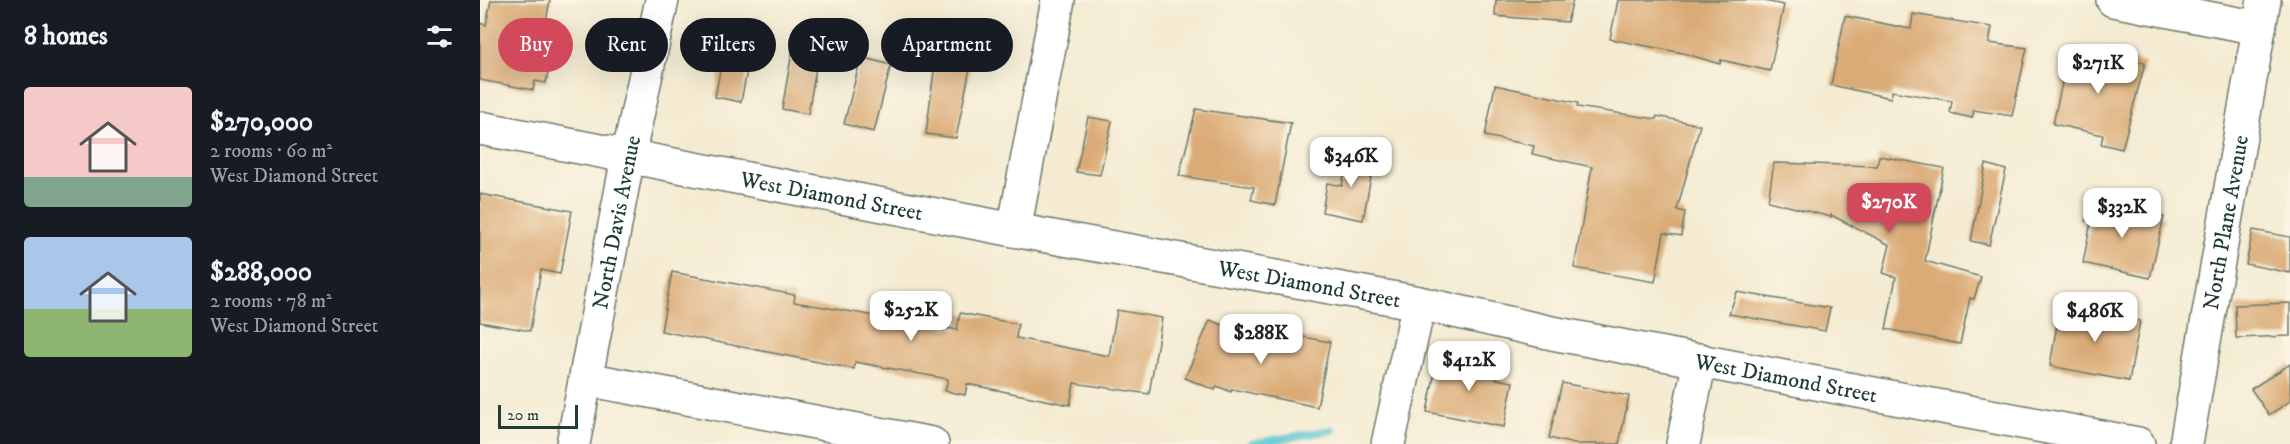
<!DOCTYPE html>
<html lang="en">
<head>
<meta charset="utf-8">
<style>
	:root { --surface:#171b24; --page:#242831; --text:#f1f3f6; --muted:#9ea1a6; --accent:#d1495b }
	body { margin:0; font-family:"IM FELL DW Pica",serif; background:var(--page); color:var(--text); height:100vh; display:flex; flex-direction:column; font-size:22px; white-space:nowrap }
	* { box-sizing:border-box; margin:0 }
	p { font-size:20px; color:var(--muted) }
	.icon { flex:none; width:33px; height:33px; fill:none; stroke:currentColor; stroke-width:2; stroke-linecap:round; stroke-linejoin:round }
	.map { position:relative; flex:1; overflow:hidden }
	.details { display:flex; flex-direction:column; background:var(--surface); width:480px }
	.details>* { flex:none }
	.top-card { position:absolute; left:18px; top:18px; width:570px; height:54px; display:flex; gap:12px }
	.scale { position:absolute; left:18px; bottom:15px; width:80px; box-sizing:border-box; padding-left:6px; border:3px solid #1f3d34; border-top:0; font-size:16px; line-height:21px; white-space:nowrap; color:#1f3d34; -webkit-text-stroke:4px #fcf5e5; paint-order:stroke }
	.price { position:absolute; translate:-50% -51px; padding:0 14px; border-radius:12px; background:#fff; color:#222; font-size:20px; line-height:39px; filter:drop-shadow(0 2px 3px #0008) }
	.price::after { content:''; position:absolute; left:50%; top:36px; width:18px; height:14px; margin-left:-9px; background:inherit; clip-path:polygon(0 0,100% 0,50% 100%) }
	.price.on { background:var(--accent); color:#fff }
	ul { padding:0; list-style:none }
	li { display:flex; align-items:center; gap:18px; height:150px; padding:0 24px }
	li span { display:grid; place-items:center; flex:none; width:168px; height:120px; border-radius:6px; color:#555 }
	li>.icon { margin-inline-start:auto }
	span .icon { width:72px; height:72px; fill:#fffc; stroke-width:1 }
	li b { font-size:26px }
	h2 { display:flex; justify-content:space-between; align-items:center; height:72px; padding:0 24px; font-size:26px }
	.tag { padding:0 21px; border-radius:27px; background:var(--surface); box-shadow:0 6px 24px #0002; font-size:21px; line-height:54px }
	.tag.on { background:var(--accent); color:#fff }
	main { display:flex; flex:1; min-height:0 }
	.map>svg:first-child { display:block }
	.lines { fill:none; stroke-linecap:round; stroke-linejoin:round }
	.stream { stroke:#59c6d1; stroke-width:8 }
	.building { fill:#daab76 }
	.minor-casing { stroke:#6a7a6b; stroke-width:36 }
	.minor { stroke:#fff; stroke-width:33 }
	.labels { text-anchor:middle; stroke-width:4.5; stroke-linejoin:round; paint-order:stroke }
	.street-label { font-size:22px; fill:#1f3d34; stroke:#fcf5e5 }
</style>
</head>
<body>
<main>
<section class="details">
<h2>8 homes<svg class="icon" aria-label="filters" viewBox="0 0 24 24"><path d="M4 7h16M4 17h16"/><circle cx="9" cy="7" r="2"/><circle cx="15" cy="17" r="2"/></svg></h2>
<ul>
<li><span style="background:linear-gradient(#f6c9c9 75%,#7fa58c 0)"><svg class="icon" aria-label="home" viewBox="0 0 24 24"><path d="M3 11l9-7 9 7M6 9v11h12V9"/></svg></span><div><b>$270,000</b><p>2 rooms · 60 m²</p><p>West Diamond Street</p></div></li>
<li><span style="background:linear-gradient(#a9c7e8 60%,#8fb573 0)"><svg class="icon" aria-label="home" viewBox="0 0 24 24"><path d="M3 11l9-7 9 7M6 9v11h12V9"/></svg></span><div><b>$288,000</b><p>2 rooms · 78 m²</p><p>West Diamond Street</p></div></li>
</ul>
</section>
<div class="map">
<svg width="1810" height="444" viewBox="0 0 1810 444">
	<rect width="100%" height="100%" fill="#fcf5e5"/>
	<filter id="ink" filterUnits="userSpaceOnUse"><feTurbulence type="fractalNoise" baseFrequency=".0167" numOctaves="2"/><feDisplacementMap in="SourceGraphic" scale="12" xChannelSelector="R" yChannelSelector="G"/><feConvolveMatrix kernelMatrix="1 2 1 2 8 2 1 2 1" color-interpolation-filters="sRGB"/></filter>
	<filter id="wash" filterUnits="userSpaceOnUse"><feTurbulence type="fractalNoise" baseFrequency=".008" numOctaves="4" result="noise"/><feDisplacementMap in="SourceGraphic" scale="24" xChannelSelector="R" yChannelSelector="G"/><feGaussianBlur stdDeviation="1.35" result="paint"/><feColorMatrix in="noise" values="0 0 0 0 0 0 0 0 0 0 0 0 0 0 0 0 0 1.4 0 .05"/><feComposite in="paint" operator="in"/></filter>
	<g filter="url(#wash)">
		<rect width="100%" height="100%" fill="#f4ebd2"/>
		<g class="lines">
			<polyline class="stream" points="771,444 852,430"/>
		</g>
		<g id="blocks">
			<g class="building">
				<polygon points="11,0 70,0 59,60 70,63 66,83 55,81 53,90 0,80 0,23 6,25"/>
				<polygon points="1016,0 1093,0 1087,22 1015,16"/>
				<polygon points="1138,0 1279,0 1304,5 1290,71 1241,60 1240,64 1203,53 1130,39"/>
				<polygon points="1433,14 1512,27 1509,43 1547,48 1532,116 1494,110 1492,118 1470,113 1472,101 1412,91 1411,98 1351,85 1365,16 1431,29"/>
				<polygon points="249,24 275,29 261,102 235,97"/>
				<polygon points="315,35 341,39 328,114 302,109"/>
				<polygon points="1590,46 1642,61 1643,59 1665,63 1642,149 1621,144 1623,135 1573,124"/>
				<polygon points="456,55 492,59 476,138 446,134"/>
				<polygon points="381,57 411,65 394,132 364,124"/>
				<polygon points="1015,85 1098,103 1097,107 1176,119 1177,116 1220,125 1197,210 1205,212 1201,236 1184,233 1175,282 1094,268 1112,167 1052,154 1054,146 1005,136"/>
				<polygon points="716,109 811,123 795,205 771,200 774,187 699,176"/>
				<polygon points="608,117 632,121 620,175 596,172"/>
				<polygon points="868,150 895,155 883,220 842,212 847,183 862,186"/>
				<polygon points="1399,156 1464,168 1445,261 1501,277 1494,299 1490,298 1480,344 1406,329 1416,277 1403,273 1410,245 1351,215 1351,217 1288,201 1294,163 1397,166"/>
				<polygon points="1506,164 1526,170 1509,245 1491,241"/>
				<polygon points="0,194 92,211 80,274 61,270 50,331 0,322"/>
				<polygon points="1610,201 1684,217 1670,278 1603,263 1611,222 1606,221"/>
				<polygon points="1773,230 1810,237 1810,273 1766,264"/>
				<polygon points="192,272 315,295 314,302 477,330 480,313 538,324 536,338 629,356 637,310 682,318 669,394 594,383 590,405 487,384 485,395 465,391 468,379 375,362 374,369 181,331"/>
				<polygon points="1257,292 1350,308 1345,331 1249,314"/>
				<polygon points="1810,303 1810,336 1756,338 1755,305"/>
				<polygon points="1580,306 1660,321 1649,381 1570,366"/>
				<polygon points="730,320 794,346 797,332 850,342 837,407 752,389 751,392 737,386 735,390 705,378"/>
				<polygon points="958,356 1018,368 1016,379 1033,382 1024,427 947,412"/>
				<polygon points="1810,364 1810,401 1789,415 1771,389"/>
				<polygon points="1082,383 1149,396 1139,444 1094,444 1069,438"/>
			</g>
		</g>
	</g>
	<g filter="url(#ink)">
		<use href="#blocks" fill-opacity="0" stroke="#6a7a6b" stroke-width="1.5"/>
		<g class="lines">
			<defs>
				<g id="minor">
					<polyline points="1633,0 1779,28"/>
					<path id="s1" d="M 0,128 L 534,230 L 939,303 L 1072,333 L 1658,444"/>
					<polyline points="534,230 578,0"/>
					<polyline points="106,379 452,444"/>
					<path id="s2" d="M 93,444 L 148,157 L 182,0"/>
					<polyline points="908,444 939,303"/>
					<polyline points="1203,444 1220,360"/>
					<path id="s3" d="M 1706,444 L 1784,0"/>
				</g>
			</defs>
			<use href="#minor" class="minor-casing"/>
			<use href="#minor" class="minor"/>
		</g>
	</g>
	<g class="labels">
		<g class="street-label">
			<text dy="8" stroke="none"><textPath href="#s1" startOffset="358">West Diamond Street</textPath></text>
			<text dy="8" stroke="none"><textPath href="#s2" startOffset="226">North Davis Avenue</textPath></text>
			<text dy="8" stroke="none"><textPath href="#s3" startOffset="225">North Plane Avenue</textPath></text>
			<text dy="8" stroke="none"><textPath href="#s1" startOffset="844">West Diamond Street</textPath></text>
			<text dy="8" stroke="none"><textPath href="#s1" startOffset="1330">West Diamond Street</textPath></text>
		</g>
	</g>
</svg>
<div class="scale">20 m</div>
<b class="price" style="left:1618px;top:95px">$271K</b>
<b class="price" style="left:871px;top:188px">$346K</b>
<b class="price on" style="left:1409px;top:234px">$270K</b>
<b class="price" style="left:1642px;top:239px">$332K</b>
<b class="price" style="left:431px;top:342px">$252K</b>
<b class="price" style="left:1615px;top:343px">$486K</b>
<b class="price" style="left:781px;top:365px">$288K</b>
<b class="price" style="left:989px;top:392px">$412K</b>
<div class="top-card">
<a class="tag on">Buy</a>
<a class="tag">Rent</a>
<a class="tag">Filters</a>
<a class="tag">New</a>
<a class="tag">Apartment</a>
</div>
</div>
</main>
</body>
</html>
